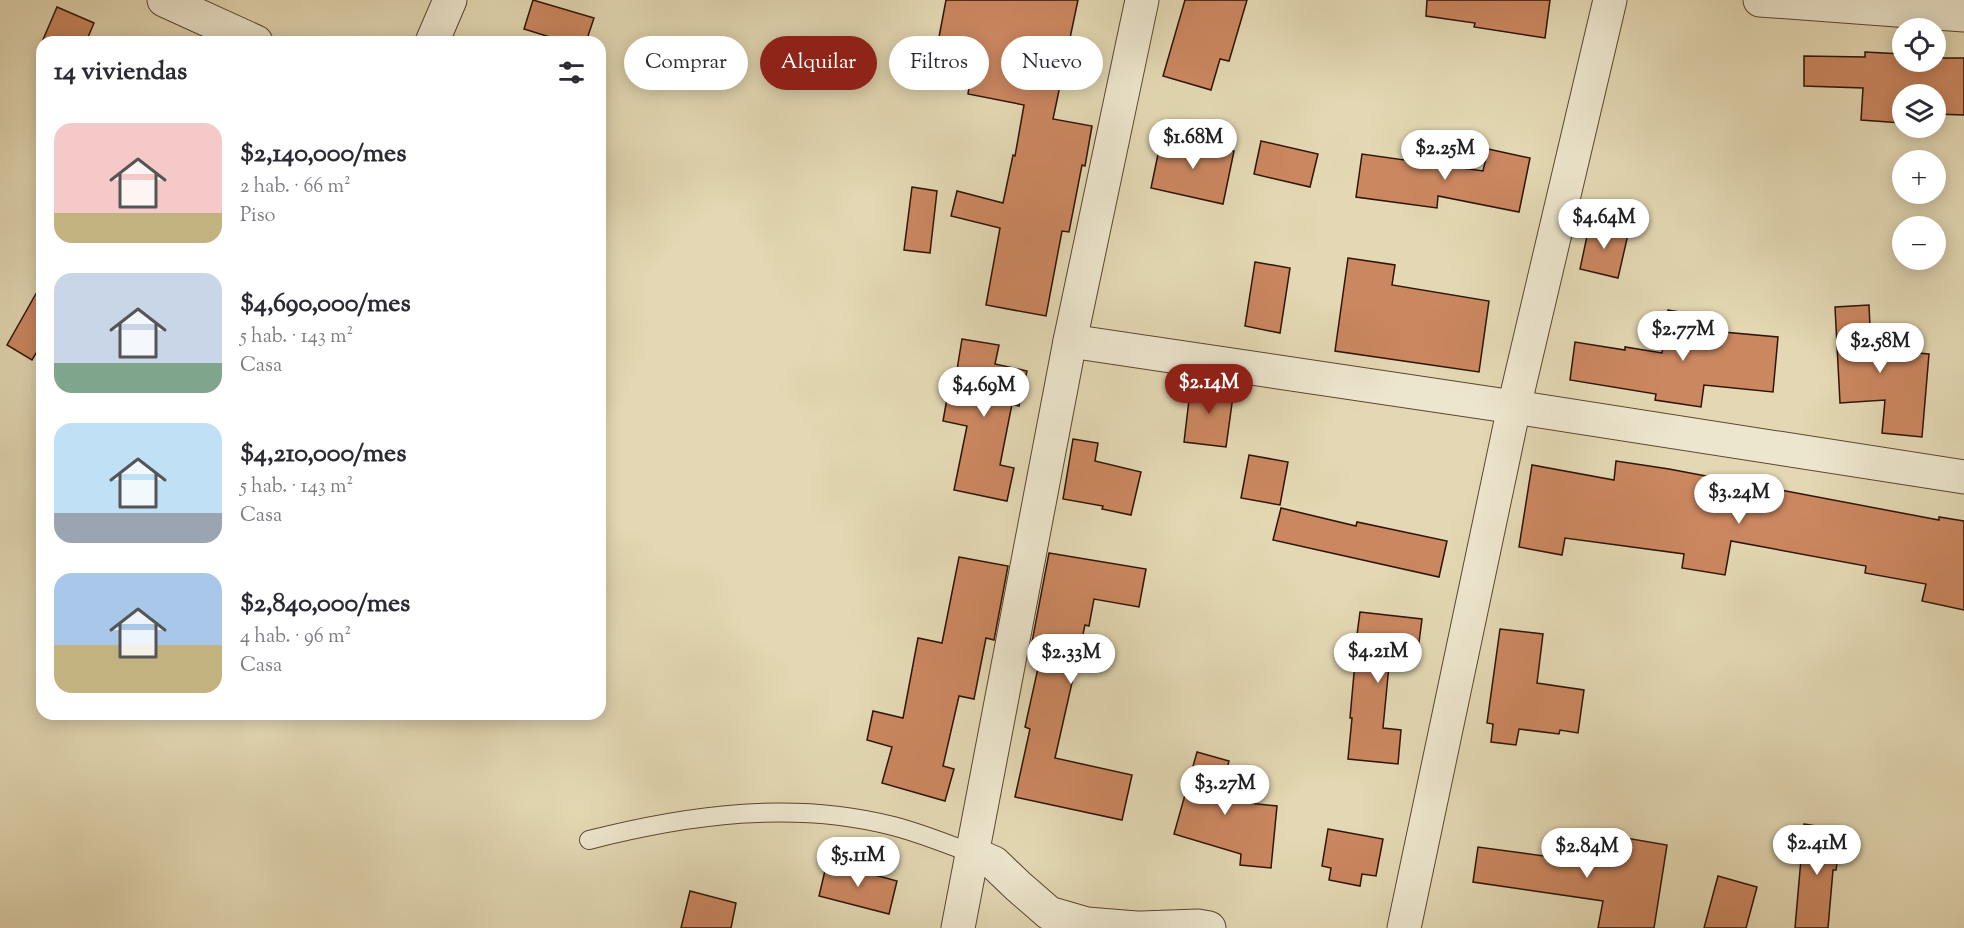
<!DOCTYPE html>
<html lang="es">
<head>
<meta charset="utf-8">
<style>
	:root { --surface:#fff; --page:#f7f7f7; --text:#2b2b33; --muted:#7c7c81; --accent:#8f2418 }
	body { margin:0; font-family:"Sorts Mill Goudy",serif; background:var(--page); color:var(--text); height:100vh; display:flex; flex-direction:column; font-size:22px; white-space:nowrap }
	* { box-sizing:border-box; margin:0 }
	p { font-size:20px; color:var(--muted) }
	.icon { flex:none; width:33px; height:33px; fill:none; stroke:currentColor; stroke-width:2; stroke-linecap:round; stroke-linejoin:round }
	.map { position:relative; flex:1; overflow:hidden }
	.panel { position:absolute; left:36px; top:36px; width:570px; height:684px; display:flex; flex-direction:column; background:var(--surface); border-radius:18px; box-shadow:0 3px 15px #0003 }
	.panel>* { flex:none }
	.banner { position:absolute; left:624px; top:36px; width:570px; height:54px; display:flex; gap:12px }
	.controls { position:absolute; left:1892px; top:18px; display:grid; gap:12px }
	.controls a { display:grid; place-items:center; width:54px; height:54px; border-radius:50%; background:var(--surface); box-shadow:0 3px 15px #0003; font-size:30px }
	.price { position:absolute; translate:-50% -51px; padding:0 14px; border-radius:21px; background:#fff; color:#222; font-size:20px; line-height:39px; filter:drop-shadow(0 2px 3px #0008) }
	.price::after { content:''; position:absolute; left:50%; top:36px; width:18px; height:14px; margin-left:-9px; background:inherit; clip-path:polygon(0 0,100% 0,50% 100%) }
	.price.current { background:var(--accent); color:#fff }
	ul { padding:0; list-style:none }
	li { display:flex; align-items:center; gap:18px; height:150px; padding:0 18px }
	li span { display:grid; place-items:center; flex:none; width:168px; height:120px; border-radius:18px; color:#555 }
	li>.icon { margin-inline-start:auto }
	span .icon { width:72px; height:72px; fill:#fffc; stroke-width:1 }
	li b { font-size:26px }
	h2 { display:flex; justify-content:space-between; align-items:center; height:72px; padding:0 18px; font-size:26px }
	.chip { padding:0 21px; border-radius:27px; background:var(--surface); box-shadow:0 3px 15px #0003; font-size:21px; line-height:54px }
	.chip.current { background:var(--accent); color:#fff }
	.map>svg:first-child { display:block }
	.building { fill:#cb8760; stroke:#2e1405; stroke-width:1.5 }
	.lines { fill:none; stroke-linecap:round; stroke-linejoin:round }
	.lane-casing { stroke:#5b4530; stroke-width:20 }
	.street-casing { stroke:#5b4530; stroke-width:35 }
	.lane { stroke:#ede6ce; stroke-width:18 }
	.street { stroke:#ede6ce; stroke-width:33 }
</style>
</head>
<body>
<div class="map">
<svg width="1964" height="928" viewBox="0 0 1964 928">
	<rect width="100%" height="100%" fill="#e3d8b3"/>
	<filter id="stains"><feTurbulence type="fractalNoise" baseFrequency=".00333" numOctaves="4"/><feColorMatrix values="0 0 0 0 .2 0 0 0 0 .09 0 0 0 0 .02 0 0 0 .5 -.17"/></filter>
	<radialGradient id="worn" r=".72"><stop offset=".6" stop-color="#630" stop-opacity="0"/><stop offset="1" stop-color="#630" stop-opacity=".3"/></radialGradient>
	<g class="building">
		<polygon points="533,0 594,18 586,42 566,42 524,29"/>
		<polygon points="946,0 1078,0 1053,119 1092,126 1085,166 1082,165 1069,232 1062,231 1046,316 986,305 1000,228 951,216 957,191 1003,203 1013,155 1015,156 1024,105 968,94 970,81 932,74"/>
		<polygon points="1185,0 1247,0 1229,61 1220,59 1211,90 1163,76"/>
		<polygon points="1427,0 1550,0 1545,38 1474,27 1475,23 1426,16"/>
		<polygon points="57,7 94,23 86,42 42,42"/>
		<polygon points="1865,52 1902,54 1902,62 1935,62 1935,58 1964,58 1964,115 1935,114 1935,94 1902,94 1902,123 1861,120 1863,88 1804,86 1804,56 1865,57"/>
		<polygon points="1162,135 1234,151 1223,204 1151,188"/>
		<polygon points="1261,141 1318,154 1310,187 1254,174"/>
		<polygon points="1488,149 1530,158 1519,212 1438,196 1437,208 1356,197 1362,154 1483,171"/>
		<polygon points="912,187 937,191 930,253 904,250"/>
		<polygon points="1590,222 1629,230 1618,278 1580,269"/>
		<polygon points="1348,258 1395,265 1392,285 1489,301 1479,372 1335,351"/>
		<polygon points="1255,262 1290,268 1280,333 1245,326"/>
		<polygon points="42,283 42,343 32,360 7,345"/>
		<polygon points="1869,305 1871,349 1929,354 1922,437 1882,433 1885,400 1840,403 1835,307"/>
		<polygon points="1668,310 1714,318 1712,331 1778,337 1773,392 1704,385 1701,407 1655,400 1656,394 1570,380 1575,342 1625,350 1625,347 1662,353"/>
		<polygon points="962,339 999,345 995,364 1027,371 1019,406 1012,404 1000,465 1014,468 1007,501 954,490 967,426 943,421 948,393 953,394"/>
		<polygon points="1191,383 1234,389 1226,447 1184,442"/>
		<polygon points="1073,439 1098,443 1095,461 1141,472 1131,515 1102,509 1103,506 1063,499"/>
		<polygon points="1249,455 1288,462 1280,505 1241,498"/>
		<polygon points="1616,461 1669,469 1939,520 1939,517 1964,521 1964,610 1922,601 1926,584 1865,573 1866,566 1731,541 1725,575 1682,568 1684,554 1565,538 1562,555 1519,547 1532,465 1614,480"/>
		<polygon points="1281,508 1356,526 1357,522 1447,541 1439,577 1273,540"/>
		<polygon points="1049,553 1146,569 1139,607 1094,599 1089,626 1085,625 1055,758 1132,775 1122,820 1015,797 1030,729 1025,727 1042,650 1031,647"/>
		<polygon points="959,557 1008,566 994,640 986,638 974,699 959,696 943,766 954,769 945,801 882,783 892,747 867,740 873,711 903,718 918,638 942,643"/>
		<polygon points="1360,612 1422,619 1417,658 1390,655 1383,728 1401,730 1398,764 1348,759 1352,718 1350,718 1356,651 1355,650"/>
		<polygon points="1500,629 1543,634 1537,683 1584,690 1578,733 1560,730 1559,734 1519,729 1516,745 1491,742 1493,724 1487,723"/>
		<polygon points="1197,752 1229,761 1219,800 1277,806 1271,868 1240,865 1241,854 1174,834"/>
		<polygon points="1804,824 1842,830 1836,870 1833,870 1828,928 1795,928"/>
		<polygon points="1328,829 1383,839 1376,876 1362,874 1360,886 1329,880 1331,868 1322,866"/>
		<polygon points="1614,836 1667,845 1654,928 1598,928 1603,901 1473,882 1478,847 1609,865"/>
		<polygon points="827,862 897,881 889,914 819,896"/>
		<polygon points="1718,876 1757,887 1746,928 1704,928"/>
		<polygon points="690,891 736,903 731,928 681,928"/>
	</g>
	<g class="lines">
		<defs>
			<path id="lane" d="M 589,840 C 687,815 793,800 893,826 C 920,833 945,843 971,853"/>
			<g id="street">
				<polyline points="164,0 256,42"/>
				<polyline points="1760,0 1964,15"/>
				<polyline points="432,42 450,0"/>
				<polyline points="1070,341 1514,407 1964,477"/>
				<polyline points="971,853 994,863 1018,886 1049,913 1087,924 1136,928"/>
				<polyline points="958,928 1070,341 1142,0"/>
				<polyline points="1141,928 1198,926 1209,928"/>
				<polyline points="1404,928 1514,407 1610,0"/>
			</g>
		</defs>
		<use href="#lane" class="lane-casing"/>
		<use href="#street" class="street-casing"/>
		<use href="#lane" class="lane"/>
		<use href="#street" class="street"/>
	</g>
	<rect width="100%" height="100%" filter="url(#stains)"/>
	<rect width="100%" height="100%" fill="url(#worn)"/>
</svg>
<div class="controls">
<a><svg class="icon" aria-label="locate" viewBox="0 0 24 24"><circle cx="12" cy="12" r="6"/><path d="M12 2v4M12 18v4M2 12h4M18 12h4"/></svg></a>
<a><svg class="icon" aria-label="layers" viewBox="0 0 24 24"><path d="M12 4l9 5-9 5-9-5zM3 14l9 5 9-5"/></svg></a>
<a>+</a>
<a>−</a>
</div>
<b class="price" style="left:1193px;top:170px">$1.68M</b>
<b class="price" style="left:1445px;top:181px">$2.25M</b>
<b class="price" style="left:1604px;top:250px">$4.64M</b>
<b class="price" style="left:1683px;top:362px">$2.77M</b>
<b class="price" style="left:1880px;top:374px">$2.58M</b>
<b class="price current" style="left:1209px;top:415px">$2.14M</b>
<b class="price" style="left:984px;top:418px">$4.69M</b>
<b class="price" style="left:1739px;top:525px">$3.24M</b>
<b class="price" style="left:1378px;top:684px">$4.21M</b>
<b class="price" style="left:1071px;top:685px">$2.33M</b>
<b class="price" style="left:1225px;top:816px">$3.27M</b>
<b class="price" style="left:1817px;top:876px">$2.41M</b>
<b class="price" style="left:1587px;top:879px">$2.84M</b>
<b class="price" style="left:858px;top:888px">$5.11M</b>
<div class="banner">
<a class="chip">Comprar</a>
<a class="chip current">Alquilar</a>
<a class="chip">Filtros</a>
<a class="chip">Nuevo</a>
</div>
<section class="panel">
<h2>14 viviendas<svg class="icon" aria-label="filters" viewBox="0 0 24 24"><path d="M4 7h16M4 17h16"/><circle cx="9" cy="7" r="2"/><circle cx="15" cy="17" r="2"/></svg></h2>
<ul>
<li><span style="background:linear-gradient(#f6c9c9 75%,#c2b280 0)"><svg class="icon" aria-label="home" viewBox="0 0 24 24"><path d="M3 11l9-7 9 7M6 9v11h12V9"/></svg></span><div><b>$2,140,000/mes</b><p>2 hab. · 66 m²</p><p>Piso</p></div></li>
<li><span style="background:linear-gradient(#c9d6e8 75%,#7fa58c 0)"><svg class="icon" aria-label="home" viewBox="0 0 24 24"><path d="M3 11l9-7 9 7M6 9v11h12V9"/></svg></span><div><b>$4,690,000/mes</b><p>5 hab. · 143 m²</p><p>Casa</p></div></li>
<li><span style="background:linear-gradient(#bfe0f5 75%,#9aa5b1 0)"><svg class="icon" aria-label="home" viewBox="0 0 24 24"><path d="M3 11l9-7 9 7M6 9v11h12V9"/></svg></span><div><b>$4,210,000/mes</b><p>5 hab. · 143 m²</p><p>Casa</p></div></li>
<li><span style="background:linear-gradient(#a9c7e8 60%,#c2b280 0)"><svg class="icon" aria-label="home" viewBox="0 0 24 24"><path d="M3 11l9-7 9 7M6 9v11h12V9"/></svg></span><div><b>$2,840,000/mes</b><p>4 hab. · 96 m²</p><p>Casa</p></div></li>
</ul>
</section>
</div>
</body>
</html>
